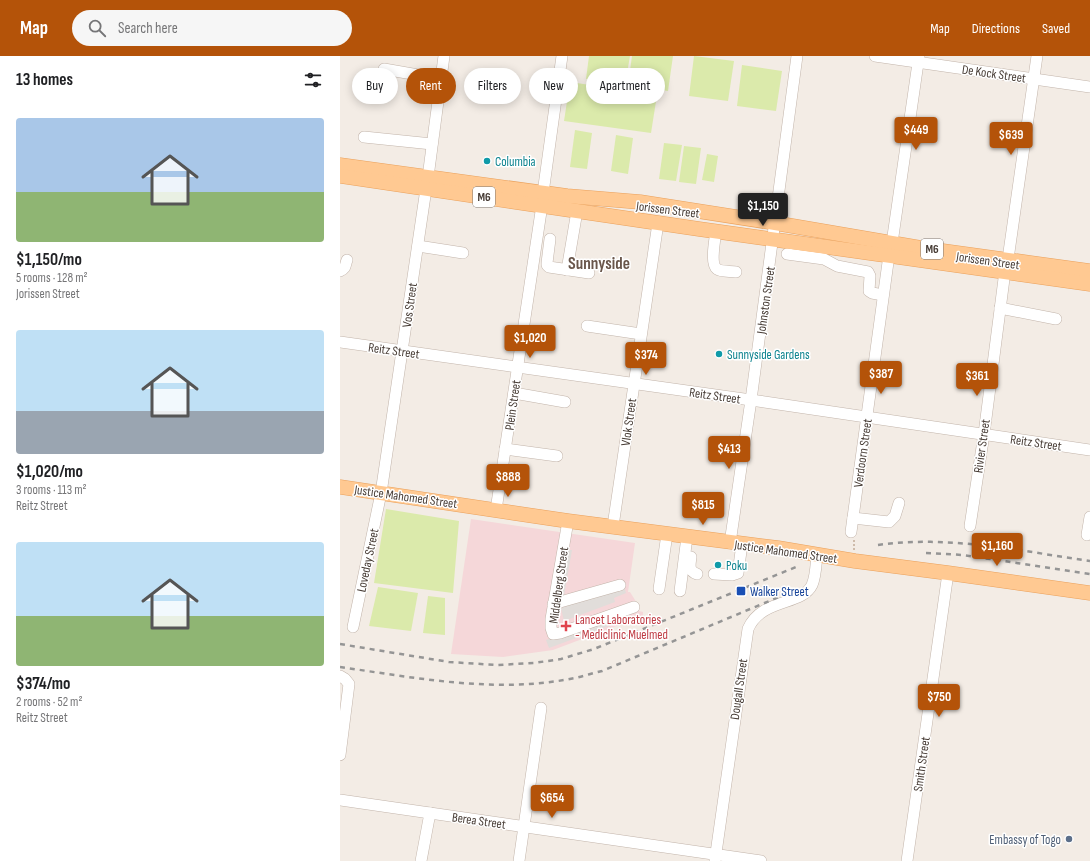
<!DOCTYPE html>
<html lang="en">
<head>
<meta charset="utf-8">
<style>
	:root { --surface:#fff; --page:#f6f6f6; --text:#202124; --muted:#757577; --accent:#b45309 }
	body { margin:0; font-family:"Sofia Sans Condensed",sans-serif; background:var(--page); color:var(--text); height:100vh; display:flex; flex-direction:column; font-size:15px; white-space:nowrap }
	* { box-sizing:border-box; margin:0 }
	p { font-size:13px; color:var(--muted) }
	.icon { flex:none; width:22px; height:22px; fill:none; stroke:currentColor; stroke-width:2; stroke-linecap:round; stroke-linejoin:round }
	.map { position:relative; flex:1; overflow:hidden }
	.side { display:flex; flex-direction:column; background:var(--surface); width:340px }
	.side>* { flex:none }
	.banner { position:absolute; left:12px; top:12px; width:380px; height:36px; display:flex; gap:8px }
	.price { position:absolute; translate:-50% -34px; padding:0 9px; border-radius:4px; background:var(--accent); color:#fff; font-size:13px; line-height:26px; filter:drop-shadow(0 1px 2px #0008) }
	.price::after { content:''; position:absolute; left:50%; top:24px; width:12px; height:9px; margin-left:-6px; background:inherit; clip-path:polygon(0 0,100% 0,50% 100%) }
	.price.on { background:#222; color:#fff }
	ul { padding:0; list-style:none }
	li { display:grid; align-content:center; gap:8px; height:212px; padding:0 16px }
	li span { display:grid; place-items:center; height:124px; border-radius:4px; color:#555 }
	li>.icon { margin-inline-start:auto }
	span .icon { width:72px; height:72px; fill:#fffc; stroke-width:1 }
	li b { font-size:17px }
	h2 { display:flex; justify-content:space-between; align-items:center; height:48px; padding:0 16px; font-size:17px }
	.pill { padding:0 14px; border-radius:18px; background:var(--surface); box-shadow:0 2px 10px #0003; font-size:14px; line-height:36px }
	.pill.on { background:var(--accent); color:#fff }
	header { display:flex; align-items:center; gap:24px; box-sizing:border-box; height:56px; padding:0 20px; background:var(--accent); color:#fff }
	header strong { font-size:19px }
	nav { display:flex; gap:22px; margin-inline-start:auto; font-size:14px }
	.search { width:280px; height:36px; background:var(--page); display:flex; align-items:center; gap:10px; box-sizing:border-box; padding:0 14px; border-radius:22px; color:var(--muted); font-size:15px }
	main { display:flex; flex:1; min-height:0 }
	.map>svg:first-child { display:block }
	.medical { fill:#f5d7d9 }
	.green { fill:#dbeaab }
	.parking { fill:#e1ddda }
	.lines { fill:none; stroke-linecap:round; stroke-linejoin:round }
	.minor-casing { stroke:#c2b4aa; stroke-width:12 }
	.major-casing { stroke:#eaa15c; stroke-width:15 }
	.path { stroke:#c2aa97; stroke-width:1.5; stroke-dasharray:2 2; stroke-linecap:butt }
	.minor { stroke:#fff; stroke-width:11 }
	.major { stroke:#ffc992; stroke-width:14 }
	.rail { stroke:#959595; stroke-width:2.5; stroke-dasharray:5 5; stroke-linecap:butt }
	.culture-dot { fill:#0f9aa8; stroke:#fff; stroke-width:1.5 }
	.transit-dot { fill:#1a4fb4; stroke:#fff; stroke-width:1.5 }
	.health-dot { fill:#e0444e; stroke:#fff; stroke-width:1.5 }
	.service-dot { fill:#5c6f8a; stroke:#fff; stroke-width:1.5 }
	.labels { text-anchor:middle; stroke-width:3; stroke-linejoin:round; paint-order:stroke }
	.shield { fill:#fff; stroke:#7e7671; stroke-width:1 }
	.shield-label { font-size:12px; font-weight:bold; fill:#463b34 }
	.street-label { font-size:13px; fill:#463b34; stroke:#fff }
	.culture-label { font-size:13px; fill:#0d838f; stroke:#fff; text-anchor:start }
	.transit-label { font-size:13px; fill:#164399; stroke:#fff; text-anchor:start }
	.health-label { font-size:13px; fill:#be3a42; stroke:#fff; text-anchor:start }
	.service-label { font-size:13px; fill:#4e5e75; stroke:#fff; text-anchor:end }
	.district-label { font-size:17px; font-weight:bold; fill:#69564b; stroke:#fff }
</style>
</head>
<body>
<header>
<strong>Map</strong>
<div class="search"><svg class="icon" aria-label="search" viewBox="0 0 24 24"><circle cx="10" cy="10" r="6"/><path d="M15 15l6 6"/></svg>Search here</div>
<nav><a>Map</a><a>Directions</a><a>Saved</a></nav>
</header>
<main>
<section class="side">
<h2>13 homes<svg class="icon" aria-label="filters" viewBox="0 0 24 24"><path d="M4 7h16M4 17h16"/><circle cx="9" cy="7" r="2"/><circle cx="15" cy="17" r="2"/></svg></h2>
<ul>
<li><span style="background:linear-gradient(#a9c7e8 60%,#8fb573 0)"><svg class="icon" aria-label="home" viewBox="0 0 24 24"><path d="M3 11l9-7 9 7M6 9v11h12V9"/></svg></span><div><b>$1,150/mo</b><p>5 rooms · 128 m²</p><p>Jorissen Street</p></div></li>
<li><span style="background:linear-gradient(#bfe0f5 65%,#9aa5b1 0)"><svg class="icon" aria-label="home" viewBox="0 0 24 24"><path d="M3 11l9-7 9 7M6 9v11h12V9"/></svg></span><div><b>$1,020/mo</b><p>3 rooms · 113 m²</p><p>Reitz Street</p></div></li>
<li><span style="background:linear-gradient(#bfe0f5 60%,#8fb573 0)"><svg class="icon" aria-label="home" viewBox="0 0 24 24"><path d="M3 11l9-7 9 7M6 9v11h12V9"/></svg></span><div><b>$374/mo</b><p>2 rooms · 52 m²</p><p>Reitz Street</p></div></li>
</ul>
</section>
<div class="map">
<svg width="750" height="805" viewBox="0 0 750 805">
	<rect width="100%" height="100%" fill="#f3ece5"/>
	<polygon class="medical" points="131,463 295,487 288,536 290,536 295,544 299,555 303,556 303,560 213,594 163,601 111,598"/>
	<g class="green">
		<polygon points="249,0 290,0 285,29 246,23"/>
		<polygon points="292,0 333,0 328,35 288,29"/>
		<polygon points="354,0 394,5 388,45 349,40"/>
		<polygon points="402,9 442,15 436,55 397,50"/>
		<polygon points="230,26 317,39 311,77 224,65"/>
		<polygon points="235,74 252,77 247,113 230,111"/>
		<polygon points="276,79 293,82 288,118 271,115"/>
		<polygon points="324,87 342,89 336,125 319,123"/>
		<polygon points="344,90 361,92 356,128 339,126"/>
		<polygon points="367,98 378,100 374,126 362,124"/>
		<polygon points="46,453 119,465 113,537 34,527"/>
		<polygon points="38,531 78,537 71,575 29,570"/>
		<polygon points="88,540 105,542 105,579 83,577"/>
	</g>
	<g class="parking">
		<polygon points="225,494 232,494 224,540 217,539"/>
		<polygon points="284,530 286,537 274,542 275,546 224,565 221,552"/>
		<polygon points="279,558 282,565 209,592 206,584"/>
	</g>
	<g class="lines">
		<defs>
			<g id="minor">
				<polyline points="535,0 750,31"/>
				<polyline points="44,13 101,23"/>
				<polyline points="24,81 92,88"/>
				<polyline points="88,121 104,0"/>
				<polyline points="203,137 222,0"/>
				<path d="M 376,175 C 375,183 370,208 377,213 C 381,216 390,215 396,216"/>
				<polyline points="210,183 207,207 207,209 209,211 249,217"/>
				<polyline points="552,187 579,0"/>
				<polyline points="78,190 123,197"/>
				<polyline points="447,198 484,203 497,210 528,216 530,220 529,235 532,237 543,239"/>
				<polyline points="668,203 697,0"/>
				<polyline points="227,214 237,155"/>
				<path d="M 0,215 C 6,213 5,209 7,204"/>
				<polyline points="660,252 716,263"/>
				<polyline points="247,270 301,278"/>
				<polyline points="0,286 411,344 750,394"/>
				<polyline points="174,337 225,346"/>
				<polyline points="165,393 217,400"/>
				<polyline points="156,454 202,149"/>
				<polyline points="513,462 549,466 555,460 559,447"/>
				<polyline points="228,465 211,563 211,572 213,578 220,577 294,551"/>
				<polyline points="273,470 318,167"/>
				<polyline points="630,470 644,378 665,215"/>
				<polyline points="511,476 549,199"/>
				<polyline points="747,479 750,461"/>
				<polyline points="390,487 411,344 457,0"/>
				<path d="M 351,501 C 350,509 348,515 357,518"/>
				<polyline points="374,518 392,519 398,517 402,488"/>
				<polyline points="319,533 327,478"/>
				<polyline points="340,535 347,481"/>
				<polyline points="213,548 280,529"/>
				<polyline points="13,571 41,437 86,133"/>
				<polyline points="0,620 5,623 9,628 0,699"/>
				<polyline points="0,744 421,805"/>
				<path d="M 375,804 L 408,573 C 421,542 462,550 472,529 C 476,520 476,508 477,498"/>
				<polyline points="81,805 90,757"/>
				<polyline points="179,805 201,652"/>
				<polyline points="567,805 608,517"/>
			</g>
			<g id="major">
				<polyline points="0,109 227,140 300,146 435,167 581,192 750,215"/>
				<polyline points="0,120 359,173 750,228"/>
				<polyline points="0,431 228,465 438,492 515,505 608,517 750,537"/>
			</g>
		</defs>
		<use href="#minor" class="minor-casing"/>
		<use href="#major" class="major-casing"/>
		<polyline class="path" points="514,484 514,494"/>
		<use href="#minor" class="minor"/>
		<use href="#major" class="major"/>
		<g class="rail">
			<path d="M 538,489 C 609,479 680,495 750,505"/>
			<polyline points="586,497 623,499 750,518"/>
			<polyline points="0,588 109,606 157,609 194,607 221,603 254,593 456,511"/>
			<path d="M 0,611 C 77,622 157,638 235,622 C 244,620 253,617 262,615 L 458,533"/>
		</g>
	</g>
	<g class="culture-dot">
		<circle cx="147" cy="105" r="4"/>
		<circle cx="379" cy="298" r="4"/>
		<circle cx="378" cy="509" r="4"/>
	</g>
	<rect class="transit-dot" x="396" y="530" width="10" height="10" rx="2"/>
	<path class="health-dot" d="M224 564h4v4h4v4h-4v4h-4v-4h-4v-4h4z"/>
	<circle class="service-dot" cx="729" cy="783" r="4"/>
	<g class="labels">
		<g class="shield">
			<rect x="133" y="131" width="22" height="20" rx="3"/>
			<rect x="581" y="183" width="22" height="20" rx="3"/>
		</g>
		<g class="shield-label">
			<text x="144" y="145">M6</text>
			<text x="592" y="197">M6</text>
		</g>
		<g class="street-label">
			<text transform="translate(654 17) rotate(8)" y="5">De Kock Street</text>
			<text transform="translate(328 153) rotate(7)" y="5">Jorissen Street</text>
			<text transform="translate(648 204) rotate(8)" y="5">Jorissen Street</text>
			<text transform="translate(425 244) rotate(-82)" y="5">Johnston Street</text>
			<text transform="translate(69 249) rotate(-82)" y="5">Vos Street</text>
			<text transform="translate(54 294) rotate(8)" y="5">Reitz Street</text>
			<text transform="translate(375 339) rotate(8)" y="5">Reitz Street</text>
			<text transform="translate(172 349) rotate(-82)" y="5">Plein Street</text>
			<text transform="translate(288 366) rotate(-82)" y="5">Vlok Street</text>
			<text transform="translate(696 386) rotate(8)" y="5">Reitz Street</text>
			<text transform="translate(641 390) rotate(-82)" y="5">Rivier Street</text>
			<text transform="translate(522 397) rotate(-82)" y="5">Verdoorn Street</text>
			<text transform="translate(66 440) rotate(8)" y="5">Justice Mahomed Street</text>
			<text transform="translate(446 495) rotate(8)" y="5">Justice Mahomed Street</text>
			<text transform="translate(27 504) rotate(-78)" y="5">Loveday Street</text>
			<text transform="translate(218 529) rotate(-82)" y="5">Middelberg Street</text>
			<text transform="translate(398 633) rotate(-82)" y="5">Dougall Street</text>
			<text transform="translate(581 708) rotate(-82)" y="5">Smith Street</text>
			<text transform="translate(139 764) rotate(8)" y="5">Berea Street</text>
		</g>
		<g class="culture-label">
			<text x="155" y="110">Columbia</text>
			<text x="387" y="303">Sunnyside Gardens</text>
			<text x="386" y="514">Poku</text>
		</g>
		<g class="transit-label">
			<text x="410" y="540">Walker Street</text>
		</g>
		<g class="health-label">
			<text x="235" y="568">Lancet Laboratories<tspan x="235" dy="15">- Mediclinic Muelmed</tspan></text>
		</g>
		<g class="service-label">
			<text x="721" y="788">Embassy of Togo</text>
		</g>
		<g class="district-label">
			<text x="259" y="213">Sunnyside</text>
		</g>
	</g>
</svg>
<b class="price" style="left:576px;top:95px">$449</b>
<b class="price" style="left:671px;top:100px">$639</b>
<b class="price on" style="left:423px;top:171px">$1,150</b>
<b class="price" style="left:190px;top:303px">$1,020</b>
<b class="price" style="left:306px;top:320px">$374</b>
<b class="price" style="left:541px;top:339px">$387</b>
<b class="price" style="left:637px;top:341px">$361</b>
<b class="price" style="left:389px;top:414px">$413</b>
<b class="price" style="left:168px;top:442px">$888</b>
<b class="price" style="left:363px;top:470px">$815</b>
<b class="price" style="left:657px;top:511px">$1,160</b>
<b class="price" style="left:599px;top:662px">$750</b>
<b class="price" style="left:212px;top:763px">$654</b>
<div class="banner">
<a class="pill">Buy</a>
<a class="pill on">Rent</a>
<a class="pill">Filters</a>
<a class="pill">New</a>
<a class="pill">Apartment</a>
</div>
</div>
</main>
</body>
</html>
